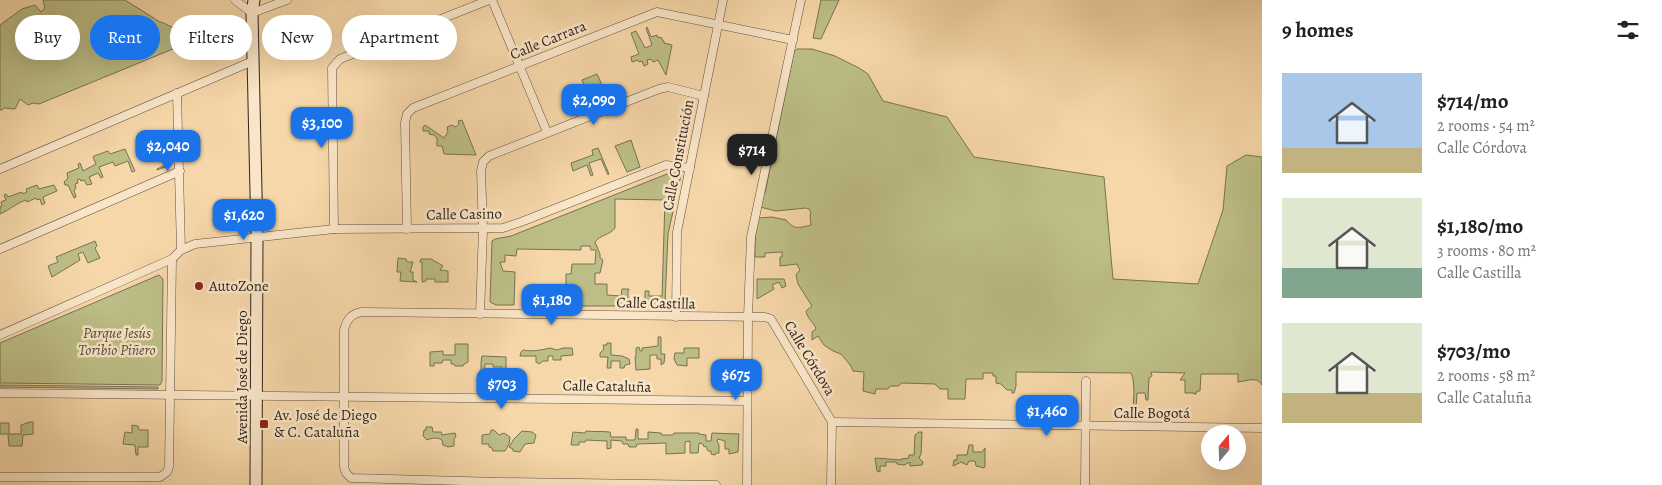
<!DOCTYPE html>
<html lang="en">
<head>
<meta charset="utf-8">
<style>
	:root { --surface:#fff; --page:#f2f2f2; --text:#222; --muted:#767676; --accent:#1a73e8 }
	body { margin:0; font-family:Alegreya,serif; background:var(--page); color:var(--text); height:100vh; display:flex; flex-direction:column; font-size:19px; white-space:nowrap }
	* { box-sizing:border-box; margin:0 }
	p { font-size:16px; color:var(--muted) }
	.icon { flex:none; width:28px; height:28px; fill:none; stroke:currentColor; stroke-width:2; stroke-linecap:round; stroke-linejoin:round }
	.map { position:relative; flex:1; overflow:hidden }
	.panel { display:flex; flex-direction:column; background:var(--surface); width:400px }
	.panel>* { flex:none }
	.guide { position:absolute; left:15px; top:15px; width:475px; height:45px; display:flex; gap:10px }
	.needle { width:32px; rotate:19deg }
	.tools { position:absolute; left:1201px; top:425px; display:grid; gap:10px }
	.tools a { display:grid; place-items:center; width:45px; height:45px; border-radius:50%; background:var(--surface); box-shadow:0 5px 20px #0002; font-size:25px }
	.price { position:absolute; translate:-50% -42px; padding:0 11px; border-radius:10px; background:var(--accent); color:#fff; font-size:16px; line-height:32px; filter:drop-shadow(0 1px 2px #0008) }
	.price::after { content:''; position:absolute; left:50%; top:30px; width:15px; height:11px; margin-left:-8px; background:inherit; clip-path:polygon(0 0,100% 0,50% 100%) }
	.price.on { background:#222; color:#fff }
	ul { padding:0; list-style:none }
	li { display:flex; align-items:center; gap:15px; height:125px; padding:0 20px }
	li span { display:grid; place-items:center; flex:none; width:140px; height:100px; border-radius:0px; color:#555 }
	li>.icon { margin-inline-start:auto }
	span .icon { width:60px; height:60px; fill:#fffc; stroke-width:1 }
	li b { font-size:21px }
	h2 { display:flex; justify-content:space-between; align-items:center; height:60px; padding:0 20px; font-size:21px }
	.chip { padding:0 18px; border-radius:22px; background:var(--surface); box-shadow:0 5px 20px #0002; font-size:18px; line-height:45px }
	.chip.on { background:var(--accent); color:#fff }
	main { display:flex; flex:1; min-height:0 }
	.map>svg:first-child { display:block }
	.green { fill:#bdbe87; stroke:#777253; fill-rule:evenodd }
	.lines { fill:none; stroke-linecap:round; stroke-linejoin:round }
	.minor-casing { stroke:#625242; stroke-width:9 }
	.secondary-casing { stroke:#31261f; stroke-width:13 }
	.minor { stroke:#f9e5c7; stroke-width:8 }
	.secondary { stroke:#f9e5c7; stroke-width:11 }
	.poi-dot { fill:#8f2418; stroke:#f9e5c7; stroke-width:2 }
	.labels { text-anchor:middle; stroke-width:5; stroke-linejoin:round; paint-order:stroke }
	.street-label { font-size:15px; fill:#31261f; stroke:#f9e5c7 }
	.poi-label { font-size:15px; fill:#31261f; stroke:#f9e5c7; text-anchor:start }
	.park-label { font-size:15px; font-style:italic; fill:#544c39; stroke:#f9e5c7 }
</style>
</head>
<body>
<main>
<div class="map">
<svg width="1262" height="485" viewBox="0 0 1262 485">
	<rect width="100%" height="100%" fill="#f6d7a9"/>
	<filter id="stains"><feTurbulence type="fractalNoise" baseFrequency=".004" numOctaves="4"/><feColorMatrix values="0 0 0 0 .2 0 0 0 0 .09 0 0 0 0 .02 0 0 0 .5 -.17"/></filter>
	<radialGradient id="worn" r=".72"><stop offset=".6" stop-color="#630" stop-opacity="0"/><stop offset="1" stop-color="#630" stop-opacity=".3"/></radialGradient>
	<g class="green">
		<path d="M 43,0 L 125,0 L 160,22 C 165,23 167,25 172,27 C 181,30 182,25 188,37 L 185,44 L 39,104 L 33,103 L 28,105 L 20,99 L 15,109 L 4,108 L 2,110 L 0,110 L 0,25 L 22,9 L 35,5 L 41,12 L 45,8 Z"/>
		<polygon points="821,0 839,0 821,39 813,38"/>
		<polygon points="301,23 303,23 306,29 303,30 304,33 321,26 328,44 328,45 320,37 317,39 313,35 306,41 310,46 308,48 314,52 311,55 294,56 292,38 288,30 301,25"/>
		<polygon points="647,27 651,37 657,35 657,37 662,38 662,40 664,41 664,43 672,45 666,75 658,60 653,62 651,59 647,60 648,64 644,66 642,61 639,62 638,60 632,62 631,57 639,54 631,33 636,31 645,48 652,45 646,28"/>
		<path d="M 797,49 L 812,49 L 835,56 L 859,68 L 868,74 L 883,101 L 947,117 L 974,157 L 1104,177 L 1113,279 L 1198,284 L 1223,210 L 1227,166 L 1246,155 L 1262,157 L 1262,385 C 1257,376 1248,381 1238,382 L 1238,374 L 1201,374 L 1200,391 L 1197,391 L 1196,394 L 1194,394 L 1194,393 L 1185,393 L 1185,380 L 1180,380 L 1185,373 L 1151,372 L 1152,376 L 1149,378 L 1148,400 L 1146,400 L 1145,393 L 1137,393 L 1136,408 L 1133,407 C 1134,398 1135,381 1131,373 L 1016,372 L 1016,386 L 1014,393 L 1012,393 L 1012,390 L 1007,390 L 1001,384 L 996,383 L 996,376 L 993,376 L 993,373 L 983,373 L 983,379 L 966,379 L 965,399 L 948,399 L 948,389 L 940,389 L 935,384 L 902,383 L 898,386 L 890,386 L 888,389 L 876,389 L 875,394 L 863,391 L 864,372 L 853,371 L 851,366 L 841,354 L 833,351 L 824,345 L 818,336 L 812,340 L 812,332 L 816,329 C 814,322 807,319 806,311 L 812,306 L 798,284 L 796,275 L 800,270 L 797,264 L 780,266 L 780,257 L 782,257 L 782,252 L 765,253 L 765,257 L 755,257 L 755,238 L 758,218 L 772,217 L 786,220 C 795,230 798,228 811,225 L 810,216 L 811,213 L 809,209 L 806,208 L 776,211 L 760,207 L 763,193 L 765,193 L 794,52 Z"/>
		<polygon points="597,74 608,98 606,99 600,86 592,89 598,104 593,107 582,80"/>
		<polygon points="462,120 476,155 444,154 442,146 437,146 437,138 434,135 429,134 429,131 423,131 423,127 425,125 444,138 448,132 447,127 452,125 456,127 459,124 458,121"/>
		<polygon points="170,136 171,165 157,170 157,169 170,163 161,146 150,151 147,146"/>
		<polygon points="631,140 640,167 627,172 615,146"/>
		<polygon points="598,148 609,174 608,175 601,159 589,163 593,175 591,176 587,165 573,171 571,163 593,155 592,150"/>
		<polygon points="125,149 135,171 132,172 128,161 115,166 113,162 99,167 103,177 101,178 98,173 89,177 92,184 87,185 84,180 81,181 80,179 77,180 78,183 75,184 76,188 74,190 76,197 74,198 68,185 65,185 64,182 68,178 67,173 79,168 78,164 80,163 83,171 96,164 93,157 94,156 108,151 110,154"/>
		<path d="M 672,172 L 678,172 L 681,175 L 668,234 L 665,303 L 664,306 L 575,306 L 576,300 L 566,300 L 566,274 L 571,274 L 572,264 L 595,264 L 596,250 L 591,250 L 590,246 L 581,246 L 581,250 L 517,249 L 516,256 L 505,255 L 505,262 L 500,262 L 503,271 L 515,272 L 514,305 L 496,305 L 490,302 L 492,241 L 495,239 L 511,236 ZM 615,199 L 665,200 L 662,296 L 649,296 L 649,291 L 645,291 L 645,302 L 628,302 L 628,291 L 629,289 L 622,289 L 621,296 L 607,295 L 607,284 L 595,284 L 595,273 L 600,273 L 603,260 L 600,258 L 600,254 L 595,242 C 600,235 610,235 615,228 Z"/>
		<path d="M 37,185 L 39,189 L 54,185 L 57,191 L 43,197 L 45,203 L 42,205 L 40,199 L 37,200 L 36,198 L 27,202 L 26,200 C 15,204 11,209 0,214 L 0,207 L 2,206 L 1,202 L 6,200 L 4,195 L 6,194 L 8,197 L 22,192 L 23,194 L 27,192 L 26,189 Z"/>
		<polygon points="95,241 97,246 95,248 100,258 88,263 83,252 78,254 80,260 52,277 48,266 58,262 56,257"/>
		<polygon points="398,258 406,259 407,262 413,262 410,272 413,272 413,280 417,282 400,281 401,272 397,272"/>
		<polygon points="421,259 431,259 443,266 440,270 448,271 448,282 435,282 435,279 426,279 426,281 422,282 422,262 420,262"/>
		<polygon points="159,275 163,279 162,381 160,385 0,383 0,343"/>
		<polygon points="757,279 784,279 786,286 782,288 779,282 772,285 774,289 757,299"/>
		<polygon points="658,337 661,337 661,354 665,354 664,363 661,365 661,359 657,359 657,355 650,355 650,369 636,370 635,357 636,357 636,348 639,347 640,351 642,351 642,348 658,346"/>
		<polygon points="607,343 611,343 611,355 622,356 629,359 630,364 625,365 624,368 620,368 620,361 611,361 611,368 607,368 608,357 600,357 600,353 604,349 603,345 607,345"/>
		<polygon points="455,344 468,344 468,362 464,364 463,366 455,366 454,364 451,364 451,360 443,360 442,363 434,363 434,366 430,366 430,352 443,351 443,355 455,355"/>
		<path d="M 550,348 L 557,350 L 563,348 L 572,348 L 573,355 L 561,356 L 561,360 L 553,360 L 553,356 L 548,356 L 548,361 L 543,361 L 539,364 L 536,362 L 536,356 L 520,356 L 521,352 L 523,350 C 532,352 541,350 550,348 Z"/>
		<polygon points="684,348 699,348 699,358 687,358 687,366 677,365 674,359 675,353 684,353"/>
		<polygon points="482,356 506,357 506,371 502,372 502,367 493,367 493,364 485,364 484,377 481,377 481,362"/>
		<polygon points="0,385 158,387 158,389 0,387"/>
		<polygon points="30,422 33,422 33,434 23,435 22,446 9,446 8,434 0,434 0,423 9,423 9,434 21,434 21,425"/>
		<polygon points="132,425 138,426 139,430 148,430 148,447 138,447 138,455 136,455 135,445 123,444 125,432 132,433"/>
		<path d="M 426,427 L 432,427 L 433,432 L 441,432 L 442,435 L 455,433 L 456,436 L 454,439 L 454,446 L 448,447 L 443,445 L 442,440 C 437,437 432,438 427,440 L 423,436 L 424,430 L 426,430 Z"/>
		<path d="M 636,429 L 638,429 L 638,439 L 648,439 L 648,432 L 661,433 L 662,435 L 673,435 L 674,433 L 699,433 L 699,434 L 706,435 L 706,441 L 711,441 L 712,433 L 739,434 L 738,452 L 729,454 L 729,449 L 725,449 L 725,441 L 718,439 L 717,441 L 719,445 L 719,453 L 716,453 L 715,455 L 711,454 L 711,451 L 708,451 L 706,446 L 704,447 L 703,444 L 699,443 L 698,453 L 690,453 L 690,441 L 685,442 L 685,453 L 666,454 L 666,443 L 637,444 L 636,447 L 629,447 L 628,444 L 623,444 L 622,441 L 611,440 L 611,448 L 607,449 L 607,441 L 586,440 L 585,442 L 579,442 L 579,445 L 571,445 L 573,432 L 585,433 L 586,431 C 593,432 601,431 610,432 L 611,437 L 626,437 L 626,440 L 635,440 Z"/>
		<polygon points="491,430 494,430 499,435 504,433 510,437 509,444 505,451 493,451 492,448 489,447 489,444 482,444 482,435 490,434"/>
		<polygon points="522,431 532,432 536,435 534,443 525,444 520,452 513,451 513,449 509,447 514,439"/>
		<polygon points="919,432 922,432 921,454 919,458 923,462 922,465 910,466 910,462 904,465 897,464 896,462 886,462 886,466 880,466 880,472 877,471 875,458 901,460 901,459 909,458 909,455 914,455 915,435"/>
		<polygon points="969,445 973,445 973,452 982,452 985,448 985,466 984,468 976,466 975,461 969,461 967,465 961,462 953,466 954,460 957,460 957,455 967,455"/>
	</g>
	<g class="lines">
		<defs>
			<g id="minor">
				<polyline points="235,0 252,13 287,0"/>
				<polyline points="492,0 547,132"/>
				<polyline points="177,93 181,250"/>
				<polyline points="0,169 253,61"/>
				<polyline points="334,229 332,68 340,59 489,0"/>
				<polyline points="407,229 405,123 407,114 413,108 657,12 793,40"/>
				<polyline points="0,249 180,171"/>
				<polyline points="480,314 483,229 481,171 483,162 489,156 659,89 668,87 704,96"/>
				<polyline points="676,317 677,232 723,0"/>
				<polyline points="0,335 172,259 181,250 195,244 334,229 503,228 521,222 666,165 690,168"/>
				<polyline points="0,393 747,401"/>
				<polyline points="832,422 1262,428"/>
				<polyline points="0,477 160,477 167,472 169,467 172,259"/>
				<path d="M 716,485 L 501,482 L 351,478 L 346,473 L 344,467 L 344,330 C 347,319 351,314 362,312 L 765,317 L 771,319 L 832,422 L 831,485"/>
				<polyline points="747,485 748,317 751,237 801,0"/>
				<polyline points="1085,485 1086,381"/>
			</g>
			<polyline id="secondary" points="254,0 252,13 257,237 256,485"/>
		</defs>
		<use href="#minor" class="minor-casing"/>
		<use href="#secondary" class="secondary-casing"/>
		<use href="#minor" class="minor"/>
		<use href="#secondary" class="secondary"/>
	</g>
	<g class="poi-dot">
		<circle cx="199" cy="286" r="5"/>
		<rect x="259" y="419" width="10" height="10" rx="2.5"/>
	</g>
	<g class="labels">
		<g class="street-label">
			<text transform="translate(548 40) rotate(-22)" y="5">Calle Carrara</text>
			<text transform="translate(678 155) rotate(-79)" y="5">Calle Constitución</text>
			<text transform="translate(464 214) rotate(-1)" y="5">Calle Casino</text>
			<text transform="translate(656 303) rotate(1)" y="5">Calle Castilla</text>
			<text transform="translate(810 358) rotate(59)" y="5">Calle Córdova</text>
			<text transform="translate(242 377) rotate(-90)" y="5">Avenida José de Diego</text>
			<text transform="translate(607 386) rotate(1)" y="5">Calle Cataluña</text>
			<text x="1152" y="418">Calle Bogotá</text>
		</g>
		<g class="poi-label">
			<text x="209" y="291">AutoZone</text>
			<text x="274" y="420">Av. José de Diego<tspan x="274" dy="17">&amp; C. Cataluña</tspan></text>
		</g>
		<g class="park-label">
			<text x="117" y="338">Parque Jesús<tspan x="117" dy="17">Toribio Piñero</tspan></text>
		</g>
	</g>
	<rect width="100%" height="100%" filter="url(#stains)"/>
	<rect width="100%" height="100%" fill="url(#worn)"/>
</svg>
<div class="tools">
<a><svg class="needle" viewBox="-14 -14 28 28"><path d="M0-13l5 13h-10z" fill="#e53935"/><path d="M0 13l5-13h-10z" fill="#767676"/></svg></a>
</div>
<b class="price" style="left:594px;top:126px">$2,090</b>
<b class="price" style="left:322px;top:149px">$3,100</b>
<b class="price" style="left:168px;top:172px">$2,040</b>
<b class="price on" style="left:752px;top:176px">$714</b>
<b class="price" style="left:244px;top:241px">$1,620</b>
<b class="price" style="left:552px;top:326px">$1,180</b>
<b class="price" style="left:736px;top:401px">$675</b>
<b class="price" style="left:502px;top:410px">$703</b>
<b class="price" style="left:1047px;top:437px">$1,460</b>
<div class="guide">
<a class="chip">Buy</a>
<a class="chip on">Rent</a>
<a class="chip">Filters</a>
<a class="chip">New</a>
<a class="chip">Apartment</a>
</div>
</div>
<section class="panel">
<h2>9 homes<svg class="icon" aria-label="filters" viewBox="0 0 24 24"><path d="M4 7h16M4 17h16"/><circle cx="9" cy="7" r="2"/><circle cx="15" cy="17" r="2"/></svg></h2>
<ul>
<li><span style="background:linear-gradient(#a9c7e8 75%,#c2b280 0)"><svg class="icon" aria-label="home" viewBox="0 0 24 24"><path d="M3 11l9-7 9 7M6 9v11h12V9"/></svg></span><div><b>$714/mo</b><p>2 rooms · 54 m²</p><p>Calle Córdova</p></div></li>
<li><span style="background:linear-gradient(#dfe7d0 70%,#7fa58c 0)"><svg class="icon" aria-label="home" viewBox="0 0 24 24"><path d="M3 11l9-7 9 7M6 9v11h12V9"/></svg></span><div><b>$1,180/mo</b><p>3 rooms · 80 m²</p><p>Calle Castilla</p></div></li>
<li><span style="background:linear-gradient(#dfe7d0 70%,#c2b280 0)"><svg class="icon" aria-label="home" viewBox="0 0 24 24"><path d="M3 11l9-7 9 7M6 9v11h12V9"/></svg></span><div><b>$703/mo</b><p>2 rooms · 58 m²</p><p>Calle Cataluña</p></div></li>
</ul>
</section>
</main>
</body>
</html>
